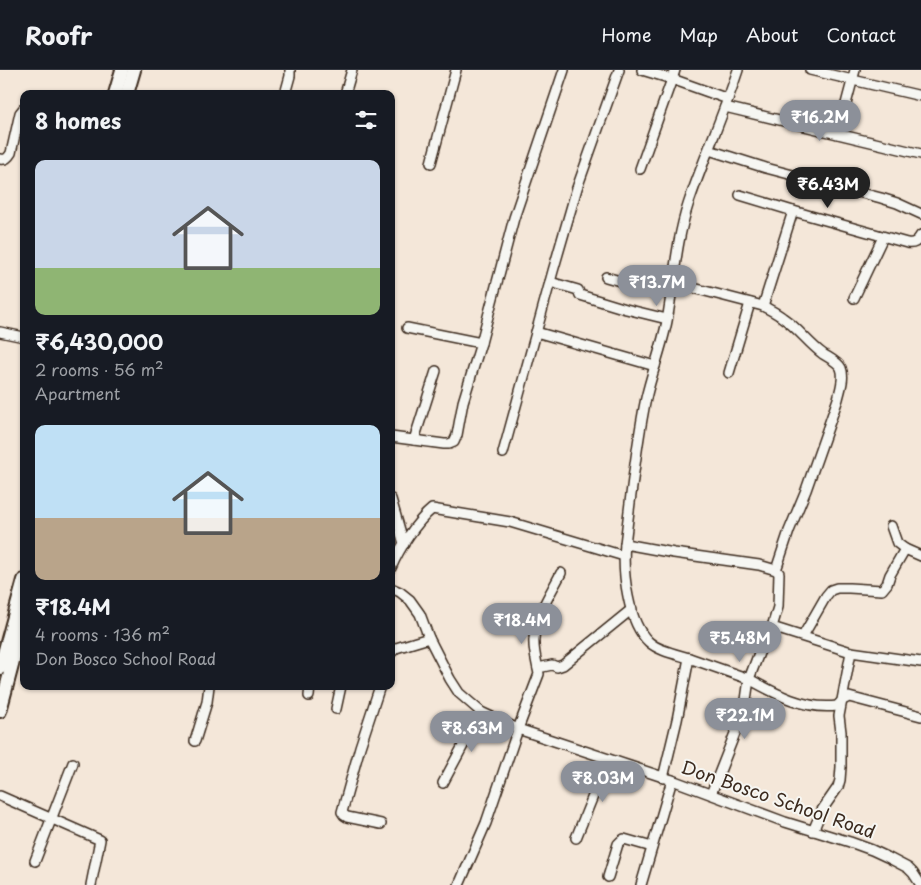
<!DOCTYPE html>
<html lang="en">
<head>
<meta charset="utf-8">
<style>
	:root { --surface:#171b24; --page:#242831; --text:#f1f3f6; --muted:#9ea1a6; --line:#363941; --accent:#8c9099 }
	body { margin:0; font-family:"Playpen Sans",sans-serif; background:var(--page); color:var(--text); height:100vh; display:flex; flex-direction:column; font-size:19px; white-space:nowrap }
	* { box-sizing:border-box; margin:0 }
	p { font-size:16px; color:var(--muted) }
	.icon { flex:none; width:28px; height:28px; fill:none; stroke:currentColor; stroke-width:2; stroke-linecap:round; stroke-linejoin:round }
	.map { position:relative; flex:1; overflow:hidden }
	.panel { position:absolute; left:20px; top:20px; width:375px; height:600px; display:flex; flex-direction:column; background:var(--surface); border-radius:10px; box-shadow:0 1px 4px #0004 }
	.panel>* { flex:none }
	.price { position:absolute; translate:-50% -42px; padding:0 11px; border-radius:18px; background:var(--accent); color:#fff; font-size:16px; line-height:32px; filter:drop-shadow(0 1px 2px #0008) }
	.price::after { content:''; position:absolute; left:50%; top:30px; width:15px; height:11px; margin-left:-8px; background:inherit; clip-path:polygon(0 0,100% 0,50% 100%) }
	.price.active { background:#222; color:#fff }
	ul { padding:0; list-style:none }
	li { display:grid; align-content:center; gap:10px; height:265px; padding:0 15px }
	li span { display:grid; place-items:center; height:155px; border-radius:10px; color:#555 }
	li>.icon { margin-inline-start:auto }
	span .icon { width:90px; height:90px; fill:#fffc; stroke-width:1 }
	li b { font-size:21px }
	h2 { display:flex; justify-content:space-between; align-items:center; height:60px; padding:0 15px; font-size:21px }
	header { display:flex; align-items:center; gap:30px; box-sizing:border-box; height:70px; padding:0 25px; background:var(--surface); border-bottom:1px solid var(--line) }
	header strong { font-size:24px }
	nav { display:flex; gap:28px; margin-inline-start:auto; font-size:18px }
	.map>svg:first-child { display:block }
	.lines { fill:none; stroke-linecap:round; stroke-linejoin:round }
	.street-casing { stroke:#3b2a1e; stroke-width:12 }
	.secondary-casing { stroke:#3b2a1e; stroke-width:16 }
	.street { stroke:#f6f6f2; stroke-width:9 }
	.secondary { stroke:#f6f6f2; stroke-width:12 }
	.labels { text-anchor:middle; stroke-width:4; stroke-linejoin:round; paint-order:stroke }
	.street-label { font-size:18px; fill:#3b2a1e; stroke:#f6f6f2 }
</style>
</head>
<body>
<header>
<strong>Roofr</strong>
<nav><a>Home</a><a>Map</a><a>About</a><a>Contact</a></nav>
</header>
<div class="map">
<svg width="921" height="815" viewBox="0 0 921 815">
	<rect width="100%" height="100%" fill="#f4e7d9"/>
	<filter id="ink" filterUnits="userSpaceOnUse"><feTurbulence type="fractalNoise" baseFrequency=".02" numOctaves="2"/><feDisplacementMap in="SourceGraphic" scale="10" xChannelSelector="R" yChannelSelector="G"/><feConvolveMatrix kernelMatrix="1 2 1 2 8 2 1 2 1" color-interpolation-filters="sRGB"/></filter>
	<g filter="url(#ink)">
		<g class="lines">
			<defs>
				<g id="street">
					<polyline points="642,0 672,9 675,0"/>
					<polyline points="810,0 921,26"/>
					<polyline points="285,24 290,6 290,0"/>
					<polyline points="345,24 352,0"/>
					<polyline points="725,37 921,84"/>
					<polyline points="838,64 855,0"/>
					<polyline points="709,80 766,98 881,128 897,133 921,144"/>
					<path d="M 0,89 C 6,90 8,88 11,83 L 20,43 L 24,38"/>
					<polyline points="431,93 456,0"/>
					<polyline points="640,99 672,9 728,29"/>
					<path d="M 740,125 L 793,141 L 907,173 C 914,174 917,172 921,165"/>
					<polyline points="606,207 648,219 657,212 670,215 668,223"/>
					<polyline points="550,212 578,220 580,225 626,239 667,249"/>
					<polyline points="674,213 763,236 793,141"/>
					<polyline points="854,228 883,167"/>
					<path d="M 763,236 C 770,240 777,243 783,248 C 798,258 808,273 823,284 C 829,288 838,292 841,298 C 845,308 840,320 838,329 L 806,420 L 789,461 L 776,500"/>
					<polyline points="407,258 481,273"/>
					<polyline points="0,262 24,267"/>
					<polyline points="536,262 655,296"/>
					<polyline points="729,303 750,233"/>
					<polyline points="391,367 444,374 449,374 454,372 457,365 463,332 481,273 514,148 564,0"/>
					<polyline points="414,370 436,301"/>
					<polyline points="503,383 553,201 577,118 619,0"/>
					<polyline points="391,429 404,474"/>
					<polyline points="891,456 897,473 905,479 921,486"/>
					<polyline points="625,474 674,483 759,495 776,500 779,503 778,537 772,557 851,582 921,592"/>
					<path d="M 391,498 C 399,479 416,452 432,439 L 510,452 L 624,486"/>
					<polyline points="391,518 400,522 410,530 420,544 429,568 450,609 459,623 481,642 518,659 672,710 785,752 850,772 872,780 887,787 908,798 913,803 921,815"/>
					<polyline points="803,566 826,526 831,520 837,518 849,518 882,520 887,514 890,505 905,479"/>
					<polyline points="391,583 396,578 429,568"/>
					<polyline points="689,588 749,609 759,583 772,557"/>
					<polyline points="538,598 552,595 557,597 563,595 632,539"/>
					<polyline points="380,616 360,677 342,742 344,745 347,747 381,754"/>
					<polyline points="309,626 310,616"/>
					<polyline points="336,639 341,616"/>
					<polyline points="195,671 207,632 209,616"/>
					<path d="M 663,708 L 677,650 L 689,588 C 676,584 659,581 649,572 C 628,553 622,502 625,474 C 631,425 636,376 646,328 C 652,302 662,277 667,251 C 674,212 676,172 688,135 C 703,90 723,46 738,0"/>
					<polyline points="443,713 481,642"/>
					<path d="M 711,724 L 743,643 L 746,630 L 749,609 C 776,624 805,640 837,636 L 843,630 L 849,627 L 921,646"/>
					<polyline points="0,726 100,770 91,815"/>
					<polyline points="813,761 822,740 838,717 840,710 841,697 841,662 839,646 851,582"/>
					<polyline points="576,768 608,689"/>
					<polyline points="35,791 73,693"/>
					<polyline points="608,807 618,774 621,771 624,769 652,777"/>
					<path d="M 459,815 L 486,753 L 518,659 L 539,604 C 537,593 533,580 534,569 C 535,546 551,523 561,503"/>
					<polyline points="641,815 672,710"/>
				</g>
				<g id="secondary">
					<polyline points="115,24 122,0"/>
					<polyline points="127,24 134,0"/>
					<polyline points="0,598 24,510"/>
					<polyline points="0,641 24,550"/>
				</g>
			</defs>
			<use href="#street" class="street-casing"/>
			<use href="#secondary" class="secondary-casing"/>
			<use href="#street" class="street"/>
			<use href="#secondary" class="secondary"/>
		</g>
	</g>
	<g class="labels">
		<g class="street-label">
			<text transform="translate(778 730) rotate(19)" y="6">Don Bosco School Road</text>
		</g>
	</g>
</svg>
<b class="price" style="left:820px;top:72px">₹16.2M</b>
<b class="price active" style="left:828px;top:139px">₹6.43M</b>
<b class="price" style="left:657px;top:237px">₹13.7M</b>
<b class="price" style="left:522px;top:575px">₹18.4M</b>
<b class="price" style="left:740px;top:593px">₹5.48M</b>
<b class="price" style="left:745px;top:670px">₹22.1M</b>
<b class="price" style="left:472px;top:683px">₹8.63M</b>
<b class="price" style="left:603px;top:733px">₹8.03M</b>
<section class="panel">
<h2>8 homes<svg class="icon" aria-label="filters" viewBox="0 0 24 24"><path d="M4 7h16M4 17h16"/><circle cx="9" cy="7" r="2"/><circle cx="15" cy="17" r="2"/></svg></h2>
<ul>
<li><span style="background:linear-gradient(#c9d6e8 70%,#8fb573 0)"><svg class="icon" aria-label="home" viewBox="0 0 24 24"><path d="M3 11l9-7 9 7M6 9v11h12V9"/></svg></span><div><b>₹6,430,000</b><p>2 rooms · 56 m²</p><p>Apartment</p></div></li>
<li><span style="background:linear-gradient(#bfe0f5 60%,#b9a48a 0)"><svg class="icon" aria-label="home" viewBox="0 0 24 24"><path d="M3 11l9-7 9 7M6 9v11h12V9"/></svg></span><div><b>₹18.4M</b><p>4 rooms · 136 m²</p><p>Don Bosco School Road</p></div></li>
</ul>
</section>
</div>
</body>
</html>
